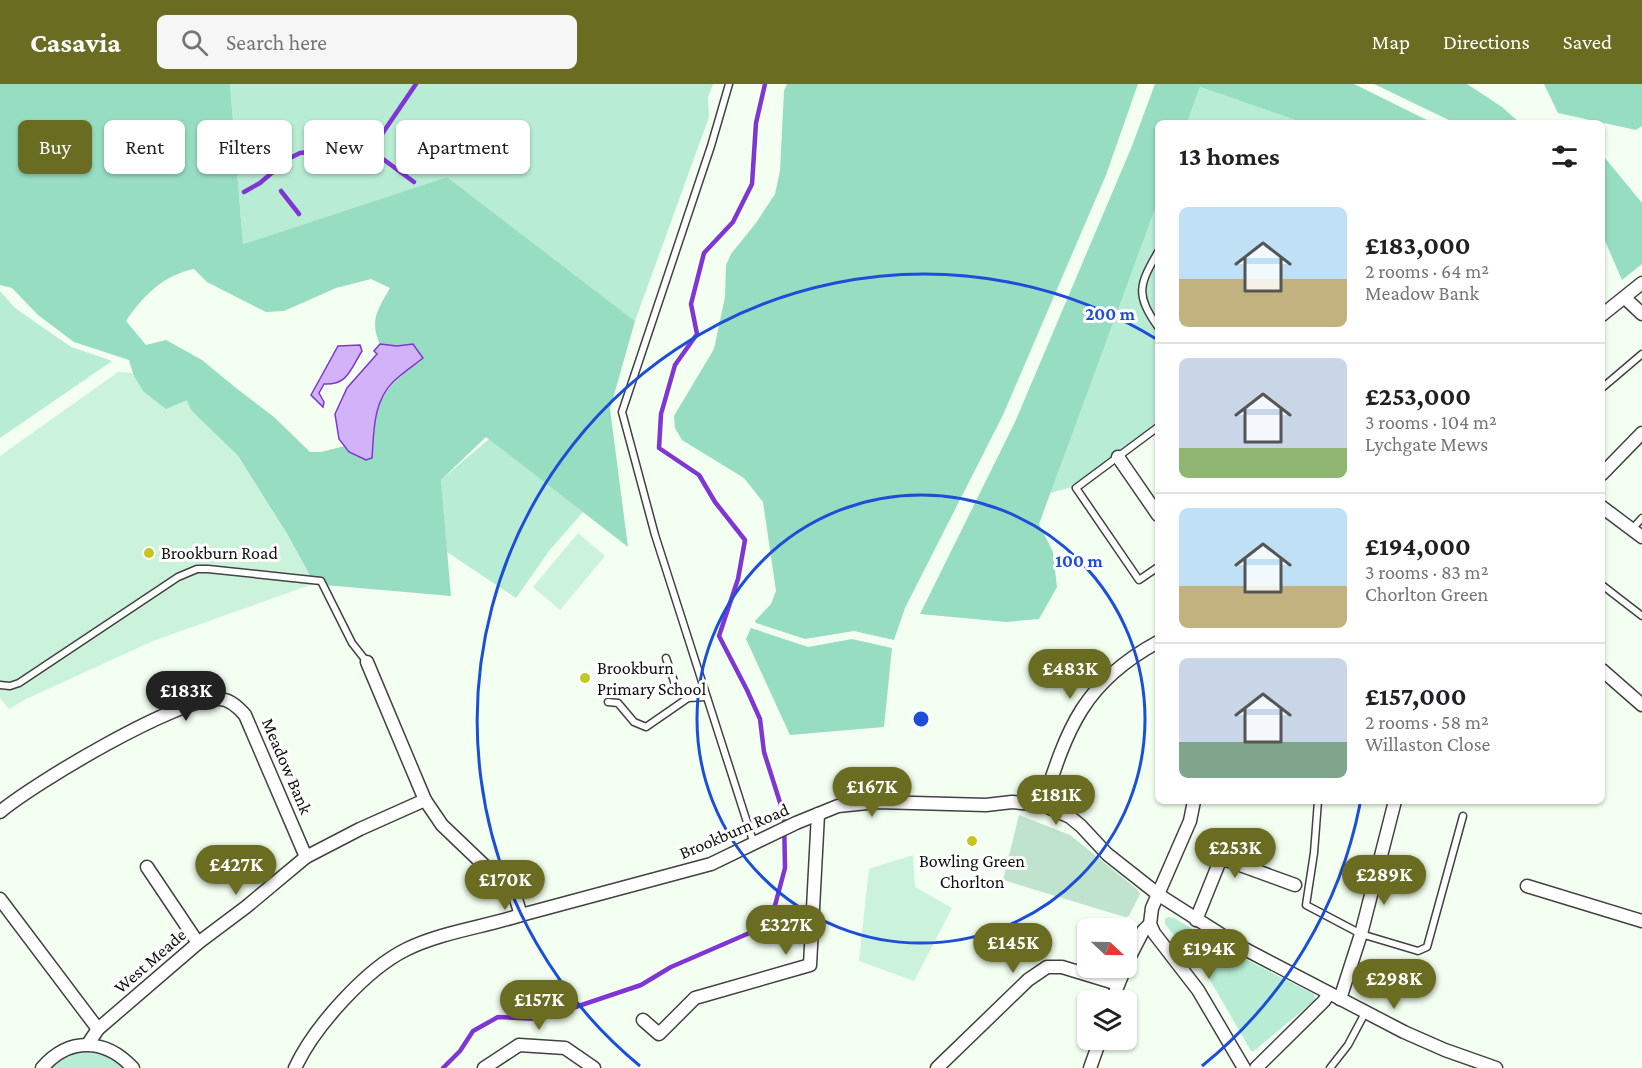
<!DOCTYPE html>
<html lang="en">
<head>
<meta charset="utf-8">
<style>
	:root { --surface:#fff; --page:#f6f6f6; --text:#202124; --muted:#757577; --line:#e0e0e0; --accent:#6a6c22 }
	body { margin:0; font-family:"Crimson Pro",serif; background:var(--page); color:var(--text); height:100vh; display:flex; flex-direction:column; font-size:22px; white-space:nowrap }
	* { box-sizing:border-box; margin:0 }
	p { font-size:20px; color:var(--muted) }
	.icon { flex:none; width:33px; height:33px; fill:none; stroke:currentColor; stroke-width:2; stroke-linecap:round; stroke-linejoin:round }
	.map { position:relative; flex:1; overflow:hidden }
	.side { position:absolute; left:1155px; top:36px; width:450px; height:684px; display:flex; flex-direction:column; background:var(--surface); border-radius:9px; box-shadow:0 2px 4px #0004 }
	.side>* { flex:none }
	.top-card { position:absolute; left:18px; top:36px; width:570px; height:54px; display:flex; gap:12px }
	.needle { width:39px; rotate:112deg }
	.controls { position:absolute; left:1077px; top:834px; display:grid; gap:12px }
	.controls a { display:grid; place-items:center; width:60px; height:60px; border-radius:9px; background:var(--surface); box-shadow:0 2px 4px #0004; font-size:30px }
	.price { position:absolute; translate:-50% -51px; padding:0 14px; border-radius:21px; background:var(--accent); color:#fff; font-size:20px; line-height:39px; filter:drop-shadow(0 2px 3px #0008) }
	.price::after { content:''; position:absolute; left:50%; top:36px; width:18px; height:14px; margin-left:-9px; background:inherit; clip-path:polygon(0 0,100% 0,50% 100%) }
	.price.selected { background:#222; color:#fff }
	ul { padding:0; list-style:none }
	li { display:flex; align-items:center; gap:18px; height:150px; padding:0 24px }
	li+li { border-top:2px solid var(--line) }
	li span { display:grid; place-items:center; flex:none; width:168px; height:120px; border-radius:9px; color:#555 }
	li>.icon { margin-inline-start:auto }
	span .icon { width:72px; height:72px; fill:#fffc; stroke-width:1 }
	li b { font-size:26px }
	h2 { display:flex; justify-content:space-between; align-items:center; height:72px; padding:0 24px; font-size:26px }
	.tag { padding:0 21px; border-radius:9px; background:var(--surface); box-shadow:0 2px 4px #0004; font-size:21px; line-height:54px }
	.tag.selected { background:var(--accent); color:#fff }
	header { display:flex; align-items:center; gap:36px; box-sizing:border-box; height:84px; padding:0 30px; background:var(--accent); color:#fff }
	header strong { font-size:28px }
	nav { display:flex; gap:33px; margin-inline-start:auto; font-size:21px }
	.search { width:420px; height:54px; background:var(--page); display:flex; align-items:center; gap:15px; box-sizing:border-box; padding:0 21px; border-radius:9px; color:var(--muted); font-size:22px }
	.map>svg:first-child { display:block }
	.green { fill:#b8ecd4 }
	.forest { fill:#97ddc2; fill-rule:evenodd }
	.cemetery { fill:#c0e3ce }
	.pitch { fill:#cbf3db }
	.water { fill:#d2b3f9; stroke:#7f36d4; stroke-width:1.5 }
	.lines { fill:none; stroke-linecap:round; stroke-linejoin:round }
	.stream { stroke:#7f36d4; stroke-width:4.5 }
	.service-casing { stroke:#424242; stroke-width:9 }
	.minor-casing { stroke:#424242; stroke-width:15 }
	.service { stroke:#fff; stroke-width:6 }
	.minor { stroke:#fff; stroke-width:12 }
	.ring { fill:none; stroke:#1d4ed8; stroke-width:3 }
	.poi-dot { fill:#c4c720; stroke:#fff; stroke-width:2 }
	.labels { text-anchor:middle; stroke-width:6; stroke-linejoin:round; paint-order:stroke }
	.poi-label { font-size:18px; fill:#0f0f0f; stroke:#fff; text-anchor:start }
	.street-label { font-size:18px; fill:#0f0f0f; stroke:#fff }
	.centre { fill:#1d4ed8; stroke:#fff; stroke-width:3 }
	.ring-label { font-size:18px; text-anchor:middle; font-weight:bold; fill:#1d4ed8; stroke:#fff; stroke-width:6; stroke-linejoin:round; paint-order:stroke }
</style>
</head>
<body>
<header>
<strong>Casavia</strong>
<div class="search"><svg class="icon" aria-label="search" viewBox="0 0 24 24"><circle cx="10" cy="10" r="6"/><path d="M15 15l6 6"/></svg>Search here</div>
<nav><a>Map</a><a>Directions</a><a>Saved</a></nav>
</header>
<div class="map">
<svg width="1642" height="984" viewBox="0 0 1642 984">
	<rect width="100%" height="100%" fill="#f3fff1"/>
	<g class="green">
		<polygon points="230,0 713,0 708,13 709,33 635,237 447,93 243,160"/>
		<polygon points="1200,3 1304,39 1187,39"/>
		<polygon points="1158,117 1158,339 1072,403 1050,409"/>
		<polygon points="0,207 15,224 71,263 112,277 0,354"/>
		<polygon points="489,355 583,428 549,467 516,514 447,468 441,396"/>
		<polygon points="1168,833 1174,834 1233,869 1314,910 1315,916 1254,967 1251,967 1210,896 1165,840 1165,835"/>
		<path d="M 82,968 C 99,969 111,972 123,984 L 51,984 L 66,973 Z"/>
	</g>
	<g class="forest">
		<path d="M 0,0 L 230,0 L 243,160 L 447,93 L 635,237 L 610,325 L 628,463 L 486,353 L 441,396 L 451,512 L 313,500 L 308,488 L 287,450 L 238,372 L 209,344 L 153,357 L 129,276 L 74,258 L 38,231 L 12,204 L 0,201 ZM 194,185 L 207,198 L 266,228 L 284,227 L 336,204 L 371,195 L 390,204 C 378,225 369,237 380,260 L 397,262 L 413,260 L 423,274 C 376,311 377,315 372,373 L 350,368 L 345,362 L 321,368 L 310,368 L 274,333 L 236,304 L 202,276 L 166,256 L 146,261 L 126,237 C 143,212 163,191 194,185 Z"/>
		<polygon points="787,0 1138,0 1106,91 1003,331 905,524 894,556 854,547 805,555 756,539 755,537 771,520 776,507 763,418 744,394 682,356 675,344 674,332 714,265 725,213 726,181 731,170 756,139 775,110 780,87 784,7"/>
		<polygon points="1155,0 1354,0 1433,39 1304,39 1200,3 1187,39 1158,39 1158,117 1039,440 1053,468 1057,503 1039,535 1006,538 920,530 1015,338 1132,62"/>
		<polygon points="1374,0 1467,0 1502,23 1520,39 1455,39"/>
		<polygon points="1544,0 1642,0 1642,42 1636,46 1558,29"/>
		<polygon points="1605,74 1642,119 1642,180 1622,196 1602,150 1602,77"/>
		<polygon points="751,544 808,563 852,555 892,564 884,643 790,651 746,555"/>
	</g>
	<polygon class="cemetery" points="1019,731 1070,751 1138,806 1140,810 1129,832 1126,833 1118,831 1003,796"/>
	<g class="pitch">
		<polygon points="118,288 132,289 144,308 166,325 187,316 191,326 238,372 287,450 308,488 313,500 153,557 26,615 9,625 0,614 0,372"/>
		<polygon points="578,449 605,472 560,526 533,503"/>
		<polygon points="913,771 915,803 952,824 914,897 859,877 869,785"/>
	</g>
	<g class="water">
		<path d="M 380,260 L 397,262 L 413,260 L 423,274 C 413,282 402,289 393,298 C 373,318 374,347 372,374 L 366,376 L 349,368 L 339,355 L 335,330 L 347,304 L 377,270 L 374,267 Z"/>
		<path d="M 360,261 L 362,267 C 350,286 348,301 324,300 L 319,309 L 324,318 L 323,323 L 311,311 L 338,262 Z"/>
	</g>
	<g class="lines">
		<g class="stream">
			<polyline points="383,75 414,98"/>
			<polyline points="281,107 299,130"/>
			<polyline points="244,108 260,99 288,75 300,69 365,62 382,50 416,0"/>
			<polyline points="443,984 460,967 473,947 498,933 540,935 641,901 671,883 770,840 785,784 784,731 764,668 760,635 747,606 719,552 738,495 745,456 715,418 699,391 659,364 661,330 675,281 697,250 691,220 704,169 733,138 752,100 756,39 765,0"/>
		</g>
		<defs>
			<g id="service">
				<polyline points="729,0 711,62 622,328 655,451 754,760"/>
				<path d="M 1158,168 C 1139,201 1135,210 1158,243"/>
				<polyline points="1602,304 1642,270"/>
				<polyline points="1158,343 1076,404 1139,496 1158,483"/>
				<polyline points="1632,445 1642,434"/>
				<polyline points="1602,501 1642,532"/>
				<polyline points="666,574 677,606 688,614"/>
				<polyline points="0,601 10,602 19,599 178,493 197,485 208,485 321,497 352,559 367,578"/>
				<polyline points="608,618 618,619 634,638 646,643 688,614 706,613"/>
				<polyline points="1318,717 1314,769 1306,821 1361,850 1418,867 1427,863 1463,732"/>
				<polyline points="1330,984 1348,961 1365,929"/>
			</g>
			<g id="minor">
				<polyline points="1625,214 1642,230"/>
				<polyline points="1602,231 1642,199"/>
				<polyline points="1118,373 1158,431"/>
				<polyline points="1602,390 1642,349"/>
				<polyline points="1602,423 1642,453"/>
				<polyline points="367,578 425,716 442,741 510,806 516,815 521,831 711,780 796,739 838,722 877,718 986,721 1012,718 1043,721 1070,733 1081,742 1107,770 1159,811 1239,862 1404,948 1445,966 1496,984"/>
				<polyline points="1602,586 1642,621"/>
				<polyline points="1194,717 1190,737 1152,824 1150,840 1154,849 1198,906 1244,984"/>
				<path d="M 1043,721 C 1067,644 1084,598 1158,558"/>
				<path d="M 0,728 C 33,700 178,613 219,615 C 229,615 239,624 245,631 L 306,773"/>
				<polyline points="147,783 198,859"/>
				<polyline points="1527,802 1642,837"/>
				<polyline points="0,815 98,945"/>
				<polyline points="1196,836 1221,774 1295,801"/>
				<polyline points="1126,880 1143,847 1150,840"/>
				<polyline points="1340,915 1361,850 1395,717"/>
				<polyline points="1112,916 1125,884"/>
				<polyline points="643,936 659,950 695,914 810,881 818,730"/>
				<polyline points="88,960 98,945 198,859 246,823 306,773 360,745 425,716"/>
				<path d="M 42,984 C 69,953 105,954 133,984"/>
				<path d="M 295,984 C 314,943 366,885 407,865 C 442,848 484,843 521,831"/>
				<polyline points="484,984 519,961 565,964 594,984"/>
				<polyline points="937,984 1028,896 1047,883 1062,883 1118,900"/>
				<polyline points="1090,984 1100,956"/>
				<polyline points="1256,984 1324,917 1329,909"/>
			</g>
		</defs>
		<use href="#service" class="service-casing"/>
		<use href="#minor" class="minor-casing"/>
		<use href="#service" class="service"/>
		<use href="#minor" class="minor"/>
	</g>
	<g class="ring">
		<circle cx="921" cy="635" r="224"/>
		<path d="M1360 720A447 447 0 0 1 1202 982M640 982A447 447 0 0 1 1158 256"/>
	</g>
	<g class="poi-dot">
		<circle cx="149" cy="469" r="6"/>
		<circle cx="585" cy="594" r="6"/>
		<circle cx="972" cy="757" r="6"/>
	</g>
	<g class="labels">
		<g class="poi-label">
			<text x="161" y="475">Brookburn Road</text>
			<text x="597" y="590">Brookburn<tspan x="597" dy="21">Primary School</tspan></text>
			<text x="972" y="783" text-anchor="middle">Bowling Green<tspan x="972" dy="21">Chorlton</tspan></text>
		</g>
		<g class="street-label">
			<text transform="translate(287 682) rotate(67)" y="6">Meadow Bank</text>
			<text transform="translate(734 747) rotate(-23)" y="6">Brookburn Road</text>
			<text transform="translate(150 877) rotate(-41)" y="6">West Meade</text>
		</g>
	</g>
	<circle cx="921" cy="635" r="9" class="centre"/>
	<g class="ring-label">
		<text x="1110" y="236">200 m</text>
		<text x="1079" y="483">100 m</text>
	</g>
</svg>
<div class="controls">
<a><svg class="needle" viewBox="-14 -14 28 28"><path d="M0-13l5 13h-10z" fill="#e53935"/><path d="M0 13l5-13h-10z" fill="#757577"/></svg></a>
<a><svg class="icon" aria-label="layers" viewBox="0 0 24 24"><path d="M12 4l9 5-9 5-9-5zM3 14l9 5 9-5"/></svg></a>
</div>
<b class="price" style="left:1070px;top:616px">£483K</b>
<b class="price selected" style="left:186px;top:638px">£183K</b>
<b class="price" style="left:872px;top:734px">£167K</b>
<b class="price" style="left:1056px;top:742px">£181K</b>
<b class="price" style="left:1235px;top:795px">£253K</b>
<b class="price" style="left:236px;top:812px">£427K</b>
<b class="price" style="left:1384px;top:822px">£289K</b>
<b class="price" style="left:505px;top:827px">£170K</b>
<b class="price" style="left:786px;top:872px">£327K</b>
<b class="price" style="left:1013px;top:890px">£145K</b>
<b class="price" style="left:1209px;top:896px">£194K</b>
<b class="price" style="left:1394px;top:926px">£298K</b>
<b class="price" style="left:539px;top:947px">£157K</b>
<div class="top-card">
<a class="tag selected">Buy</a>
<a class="tag">Rent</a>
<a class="tag">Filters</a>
<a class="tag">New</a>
<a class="tag">Apartment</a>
</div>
<section class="side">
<h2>13 homes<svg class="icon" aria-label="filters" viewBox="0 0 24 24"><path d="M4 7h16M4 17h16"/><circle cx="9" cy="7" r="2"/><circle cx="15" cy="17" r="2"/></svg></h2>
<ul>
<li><span style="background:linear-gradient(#bfe0f5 60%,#c2b280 0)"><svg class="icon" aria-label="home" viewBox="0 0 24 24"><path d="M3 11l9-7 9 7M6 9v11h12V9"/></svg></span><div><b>£183,000</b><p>2 rooms · 64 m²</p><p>Meadow Bank</p></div></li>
<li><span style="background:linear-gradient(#c9d6e8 75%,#8fb573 0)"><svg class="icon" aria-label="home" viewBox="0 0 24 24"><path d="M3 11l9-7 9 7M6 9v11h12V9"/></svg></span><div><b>£253,000</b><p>3 rooms · 104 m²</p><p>Lychgate Mews</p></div></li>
<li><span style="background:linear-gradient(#bfe0f5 65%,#c2b280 0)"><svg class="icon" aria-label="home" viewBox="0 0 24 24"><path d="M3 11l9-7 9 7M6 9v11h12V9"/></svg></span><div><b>£194,000</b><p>3 rooms · 83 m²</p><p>Chorlton Green</p></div></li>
<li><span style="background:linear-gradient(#c9d6e8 70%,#7fa58c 0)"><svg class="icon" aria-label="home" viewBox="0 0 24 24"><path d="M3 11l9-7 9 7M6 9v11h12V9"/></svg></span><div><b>£157,000</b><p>2 rooms · 58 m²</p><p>Willaston Close</p></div></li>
</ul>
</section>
</div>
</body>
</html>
